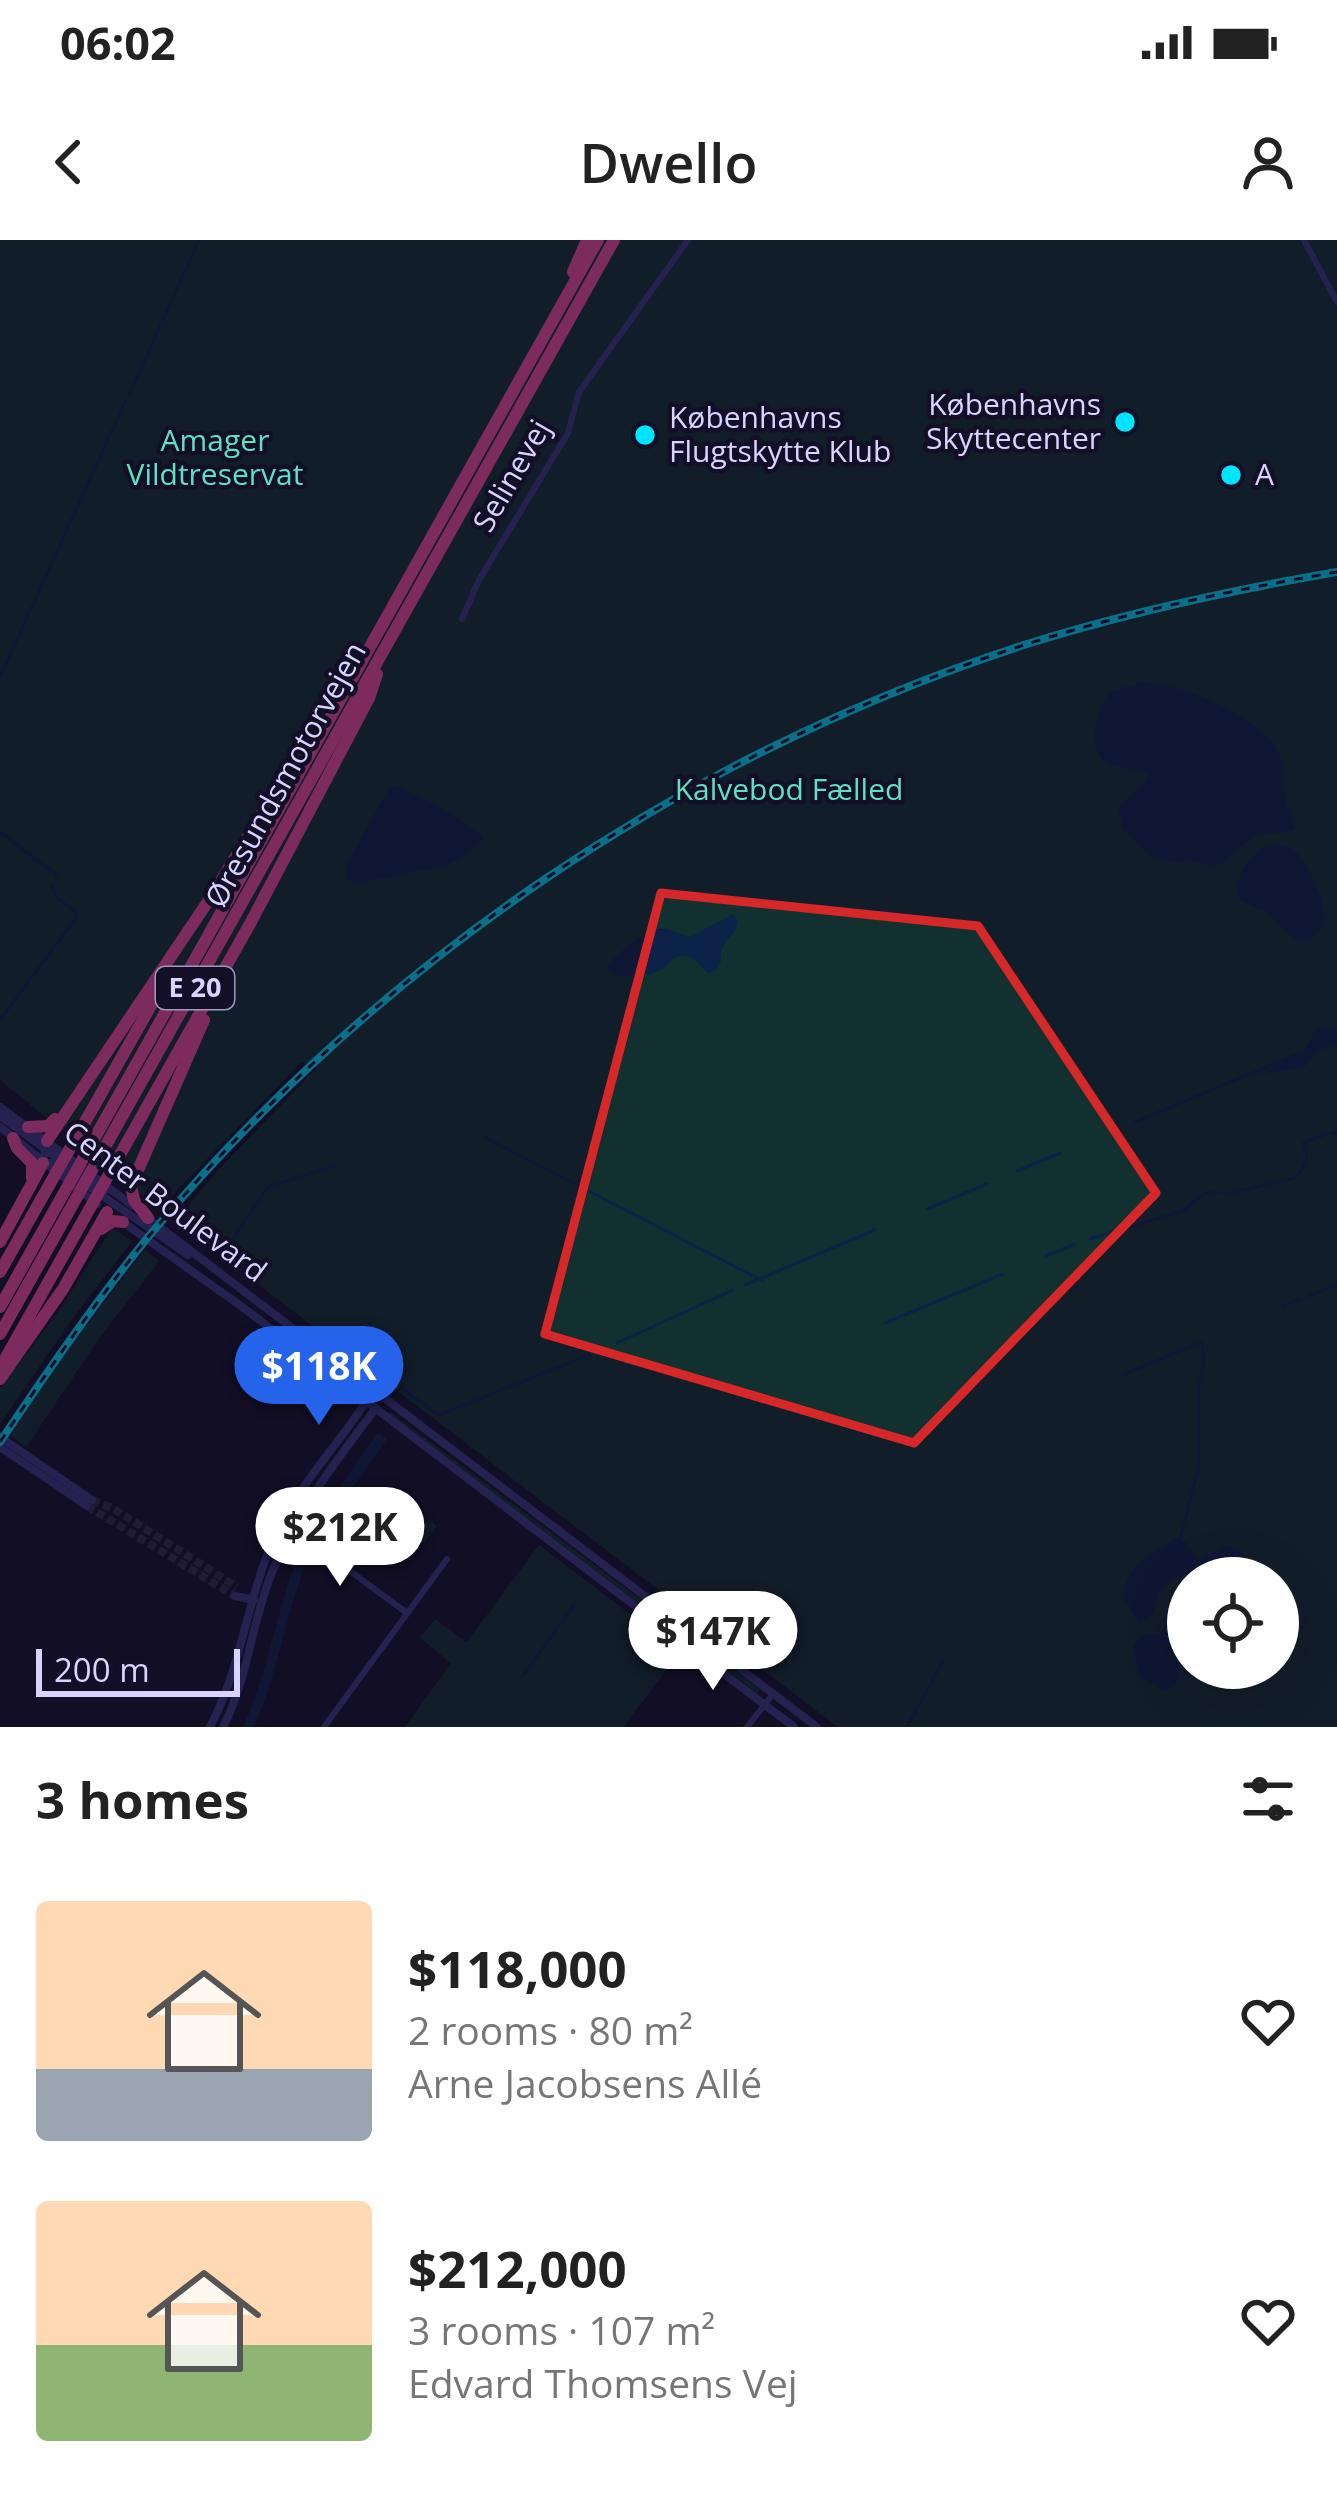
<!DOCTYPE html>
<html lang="en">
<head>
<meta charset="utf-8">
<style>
	:root { --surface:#fff; --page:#f6f6f6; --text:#222; --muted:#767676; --accent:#2563eb }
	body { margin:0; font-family:"Open Sans",sans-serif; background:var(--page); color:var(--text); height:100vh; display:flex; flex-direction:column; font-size:45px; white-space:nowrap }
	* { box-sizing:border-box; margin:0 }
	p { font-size:39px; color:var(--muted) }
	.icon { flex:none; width:66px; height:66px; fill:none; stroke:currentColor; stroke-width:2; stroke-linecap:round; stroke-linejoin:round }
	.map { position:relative; height:1487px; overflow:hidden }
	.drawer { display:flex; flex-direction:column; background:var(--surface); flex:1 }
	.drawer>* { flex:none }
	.fabs { position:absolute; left:1167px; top:1317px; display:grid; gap:24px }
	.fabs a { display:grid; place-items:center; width:132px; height:132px; border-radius:50%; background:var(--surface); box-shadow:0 12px 48px #0002; font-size:60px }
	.scale { position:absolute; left:36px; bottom:30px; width:204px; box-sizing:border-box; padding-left:12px; border:6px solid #d9d4ff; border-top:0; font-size:33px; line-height:42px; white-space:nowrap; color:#d9d4ff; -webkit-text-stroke:9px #130f26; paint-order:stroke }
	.price { position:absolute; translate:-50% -102px; padding:0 27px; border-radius:42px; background:#fff; color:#222; font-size:39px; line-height:78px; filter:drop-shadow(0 3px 6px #0008) }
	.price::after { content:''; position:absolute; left:50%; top:72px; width:36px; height:27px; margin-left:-18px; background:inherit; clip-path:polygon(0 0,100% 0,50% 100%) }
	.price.active { background:var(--accent); color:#fff }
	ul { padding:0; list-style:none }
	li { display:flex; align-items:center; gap:36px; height:300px; padding:0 36px }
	li span { display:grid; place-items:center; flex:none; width:336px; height:240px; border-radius:12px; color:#555 }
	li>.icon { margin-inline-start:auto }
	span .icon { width:144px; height:144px; fill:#fffc; stroke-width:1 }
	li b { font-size:51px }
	h2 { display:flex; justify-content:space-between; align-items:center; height:144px; padding:0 36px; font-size:51px }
	.status { display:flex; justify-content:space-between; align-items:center; height:84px; padding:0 60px; background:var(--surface); direction:ltr }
	.status svg { height:33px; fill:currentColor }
	header { display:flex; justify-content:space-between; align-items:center; height:156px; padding:0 36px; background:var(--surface); font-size:54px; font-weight:600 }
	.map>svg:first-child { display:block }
	.green { fill:#12302f; fill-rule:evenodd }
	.water { fill:#0c2248 }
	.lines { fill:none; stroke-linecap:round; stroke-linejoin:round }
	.stream { stroke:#0c2248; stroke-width:3 }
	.tertiary-tunnel { stroke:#312d47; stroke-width:8; stroke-dasharray:8 4; stroke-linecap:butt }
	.minor { stroke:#3d3a85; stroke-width:6 }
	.tertiary { stroke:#3d3a85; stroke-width:8 }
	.motorway { stroke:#ff4fa3; stroke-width:12 }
	.rail-casing { stroke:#00e5ff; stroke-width:8 }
	.rail { stroke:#130f26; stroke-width:3; stroke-dasharray:9; stroke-linecap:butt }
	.marked { fill:none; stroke:#d62828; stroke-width:9; stroke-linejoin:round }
	.poi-dot { fill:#00e5ff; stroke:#130f26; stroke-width:4.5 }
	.labels { text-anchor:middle; stroke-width:9; stroke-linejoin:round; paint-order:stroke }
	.shield { fill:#130f26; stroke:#9e99be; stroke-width:3 }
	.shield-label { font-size:27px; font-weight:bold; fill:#d9d4ff }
	.poi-label { font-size:30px; fill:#d9d4ff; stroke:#130f26; text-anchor:start }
	.park-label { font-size:30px; fill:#5fe0c0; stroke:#130f26 }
	.street-label { font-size:30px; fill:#d9d4ff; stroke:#130f26 }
</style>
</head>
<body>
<div class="status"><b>06:02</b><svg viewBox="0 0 49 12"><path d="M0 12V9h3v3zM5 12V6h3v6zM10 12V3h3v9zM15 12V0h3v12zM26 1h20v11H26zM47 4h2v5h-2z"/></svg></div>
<header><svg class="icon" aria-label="back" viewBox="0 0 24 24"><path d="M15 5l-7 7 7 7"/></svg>Dwello<svg class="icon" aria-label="person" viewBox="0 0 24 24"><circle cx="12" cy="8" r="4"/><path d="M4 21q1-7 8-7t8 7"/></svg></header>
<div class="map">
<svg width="1337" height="1487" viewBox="0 0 1337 1487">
	<rect width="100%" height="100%" fill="#130f26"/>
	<g class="green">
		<path d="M 0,0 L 1337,0 L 1337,1487 L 838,1487 L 175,981 L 220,928 L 316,829 L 301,822 L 159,969 L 0,840 ZM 1188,1338 L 1278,1338 L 1278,1428 L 1188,1428 Z"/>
		<polygon points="112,988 132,1001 72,1079 0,1184 0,1149 58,1072"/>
		<polygon points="145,1010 159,1021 100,1097 26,1207 9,1194 73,1102"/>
		<polygon points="390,1172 760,1449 757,1453 388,1174"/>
		<polygon points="391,1259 423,1287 429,1280 437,1286 424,1303 414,1307 409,1304 403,1311 388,1301 381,1272"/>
		<polygon points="539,1305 680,1412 623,1487 405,1487 451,1423 420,1398 435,1379 467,1402"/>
	</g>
	<g class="water">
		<path d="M 1142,442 C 1183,443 1263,477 1280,516 C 1285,528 1283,540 1284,553 C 1286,566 1293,577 1295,590 L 1252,597 L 1223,623 L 1211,626 L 1185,620 L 1173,623 L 1149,615 L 1123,589 L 1118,567 L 1147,541 L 1148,534 C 1135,528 1113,530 1102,519 C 1088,505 1096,459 1115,450 C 1123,446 1133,446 1142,442 Z"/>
		<polygon points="390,546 398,546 446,570 484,597 465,616 444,626 353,644 346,636 347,624"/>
		<path d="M 1269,605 C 1276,605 1283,604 1289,607 C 1307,615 1328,666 1324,685 L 1309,701 L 1299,701 L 1286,693 L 1270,674 L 1240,660 L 1237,653 C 1237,632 1251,614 1269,605 Z"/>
		<path d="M 733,674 L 738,682 C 736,694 725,699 722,709 C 719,720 724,722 715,731 L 708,733 C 700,727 696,717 686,716 C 672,714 671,724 662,729 C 646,738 619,740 606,729 C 612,716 645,689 661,689 C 672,688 679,695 690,697 Z"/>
		<polygon points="1324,787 1337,789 1337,806 1318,810 1304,828 1258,834 1303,813 1315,791"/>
		<polygon points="378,1193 387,1199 320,1294 311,1287"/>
		<path d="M 1177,1298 L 1186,1303 L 1198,1320 L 1227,1306 L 1240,1310 L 1248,1320 L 1247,1338 C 1221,1338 1171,1327 1159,1354 C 1154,1369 1156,1376 1140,1384 L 1124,1361 C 1121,1329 1151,1311 1177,1298 Z"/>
		<path d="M 302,1307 L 310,1313 C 286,1370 279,1430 254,1487 L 243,1487 C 270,1429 277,1365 302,1307 Z"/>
		<polygon points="1188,1347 1188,1420 1181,1426 1176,1445 1164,1451 1139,1436 1133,1407 1143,1394 1162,1394 1165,1377"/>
	</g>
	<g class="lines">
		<g class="stream">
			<polyline points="129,155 199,0"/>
			<polyline points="0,437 126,160"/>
			<polyline points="0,592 57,635 56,638"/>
			<polyline points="0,780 76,678 77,673 56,657 52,646"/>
			<polyline points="1135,882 1302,812"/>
			<polyline points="1332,893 1337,893"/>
			<polyline points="486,898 763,1041"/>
			<polyline points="1017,931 1060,913"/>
			<polyline points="927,969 987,944"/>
			<polyline points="1090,999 1183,971 1206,952 1227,954 1295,938 1304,926 1307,914 1303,903 1326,894"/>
			<polyline points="230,1003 268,947 337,925"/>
			<polyline points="1046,1016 1075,1004"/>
			<polyline points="745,1045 875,990"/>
			<polyline points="1308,1056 1337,1045"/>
			<polyline points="1283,1066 1301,1059"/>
			<polyline points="885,1083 1003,1034"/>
			<polyline points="617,1103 733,1050"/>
			<polyline points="1123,1135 1201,1102 1204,1121 1199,1145 1199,1226 1180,1299"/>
			<polyline points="400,1147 439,1175 589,1115"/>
			<polyline points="522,1437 574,1365"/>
			<polyline points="907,1487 944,1419"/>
		</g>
		<g class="tertiary-tunnel">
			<polyline points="92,1260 114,1269 237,1347"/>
			<polyline points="87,1266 235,1356"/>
		</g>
		<g class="minor">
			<polyline points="1304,0 1337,62"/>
			<polyline points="462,379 479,340 568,193 579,152 688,0"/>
			<polyline points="282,1281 407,1373"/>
			<polyline points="324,1487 447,1319"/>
			<polyline points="747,1487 773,1454"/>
		</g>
		<g class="tertiary">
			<polyline points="0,867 133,966"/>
			<polyline points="0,876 104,952"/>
			<polyline points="0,887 97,964"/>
			<polyline points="47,901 43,923 55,923 188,1015"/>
			<polyline points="145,976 817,1487"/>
			<polyline points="124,983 241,1066 794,1487"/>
			<polyline points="0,1197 92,1260"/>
			<polyline points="0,1207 87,1266"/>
			<polyline points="235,1356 254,1360"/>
			<path d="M 210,1487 C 242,1426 247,1358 275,1296 C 300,1242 342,1201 373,1151"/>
			<path d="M 223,1487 C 248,1438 251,1385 271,1335 C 296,1272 336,1221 376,1168"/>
		</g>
		<g class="motorway">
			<polyline points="573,32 587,0"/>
			<polyline points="28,887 48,886 55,879"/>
			<polyline points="13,898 17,908 32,923 32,938"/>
			<polyline points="47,901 213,654 284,537 302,519"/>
			<polyline points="148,978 134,960 131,946 204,780"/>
			<polyline points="101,989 113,981 123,982"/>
			<polyline points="0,1002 43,923"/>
			<polyline points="0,1032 166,739"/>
			<polyline points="0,1067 598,0"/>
			<polyline points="0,1094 614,0"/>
			<polyline points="0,1128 251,682 369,458 377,434"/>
			<polyline points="0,1139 63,1049 107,972"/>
		</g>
		<defs>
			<path id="rail" d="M 0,1202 C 47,1132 95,1062 149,996 C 380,721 685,514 1027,404 C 1129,372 1232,350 1337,332"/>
		</defs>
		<use href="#rail" class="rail-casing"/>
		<use href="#rail" class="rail"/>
	</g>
	<path d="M0 0H1337V1487H0ZM 661,653 L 978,686 L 1156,953 L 914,1203 L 545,1094 Z" fill="#130f26" fill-opacity=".55" fill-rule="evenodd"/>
	<path class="marked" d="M 661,653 L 978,686 L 1156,953 L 914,1203 L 545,1094 Z"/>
	<g class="poi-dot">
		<circle cx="1125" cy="182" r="12"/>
		<circle cx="645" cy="195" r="12"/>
		<circle cx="1231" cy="235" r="12"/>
	</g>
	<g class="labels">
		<rect class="shield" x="156" y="727" width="78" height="42" rx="9"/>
		<g class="shield-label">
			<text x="195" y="757">E 20</text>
		</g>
		<g class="poi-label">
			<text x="1101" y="175" text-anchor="end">Københavns<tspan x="1101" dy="34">Skyttecenter</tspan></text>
			<text x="669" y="188">Københavns<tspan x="669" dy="34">Flugtskytte Klub</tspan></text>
			<text x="1255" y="245">A</text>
		</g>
		<g class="park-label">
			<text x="215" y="211">Amager<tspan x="215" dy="34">Vildtreservat</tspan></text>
			<text x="789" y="560">Kalvebod Fælled</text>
		</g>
		<g class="street-label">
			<text transform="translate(512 236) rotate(-60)" y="10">Selinevej</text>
			<text transform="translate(286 535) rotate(-61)" y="10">Øresundsmotorvejen</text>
			<text transform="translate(165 962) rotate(37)" y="10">Center Boulevard</text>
		</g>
	</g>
</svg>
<div class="fabs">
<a><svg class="icon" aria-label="locate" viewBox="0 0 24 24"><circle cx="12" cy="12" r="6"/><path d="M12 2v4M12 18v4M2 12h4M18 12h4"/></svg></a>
</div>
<div class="scale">200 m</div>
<b class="price active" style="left:319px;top:1188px">$118K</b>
<b class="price" style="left:340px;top:1349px">$212K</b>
<b class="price" style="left:713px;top:1453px">$147K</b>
</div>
<section class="drawer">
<h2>3 homes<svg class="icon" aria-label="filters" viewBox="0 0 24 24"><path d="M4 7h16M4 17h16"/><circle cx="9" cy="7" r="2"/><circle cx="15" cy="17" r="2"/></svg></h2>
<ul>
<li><span style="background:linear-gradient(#ffd9b3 70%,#9aa5b1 0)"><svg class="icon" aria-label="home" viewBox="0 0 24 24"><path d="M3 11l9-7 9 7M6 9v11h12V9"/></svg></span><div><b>$118,000</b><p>2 rooms · 80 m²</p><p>Arne Jacobsens Allé</p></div><svg class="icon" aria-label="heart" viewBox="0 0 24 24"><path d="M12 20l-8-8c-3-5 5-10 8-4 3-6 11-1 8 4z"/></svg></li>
<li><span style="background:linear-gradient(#ffd9b3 60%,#8fb573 0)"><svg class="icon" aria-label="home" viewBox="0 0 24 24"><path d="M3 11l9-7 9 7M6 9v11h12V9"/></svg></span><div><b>$212,000</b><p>3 rooms · 107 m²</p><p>Edvard Thomsens Vej</p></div><svg class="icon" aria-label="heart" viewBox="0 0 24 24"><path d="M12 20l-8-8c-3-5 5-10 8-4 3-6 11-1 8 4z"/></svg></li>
</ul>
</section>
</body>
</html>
